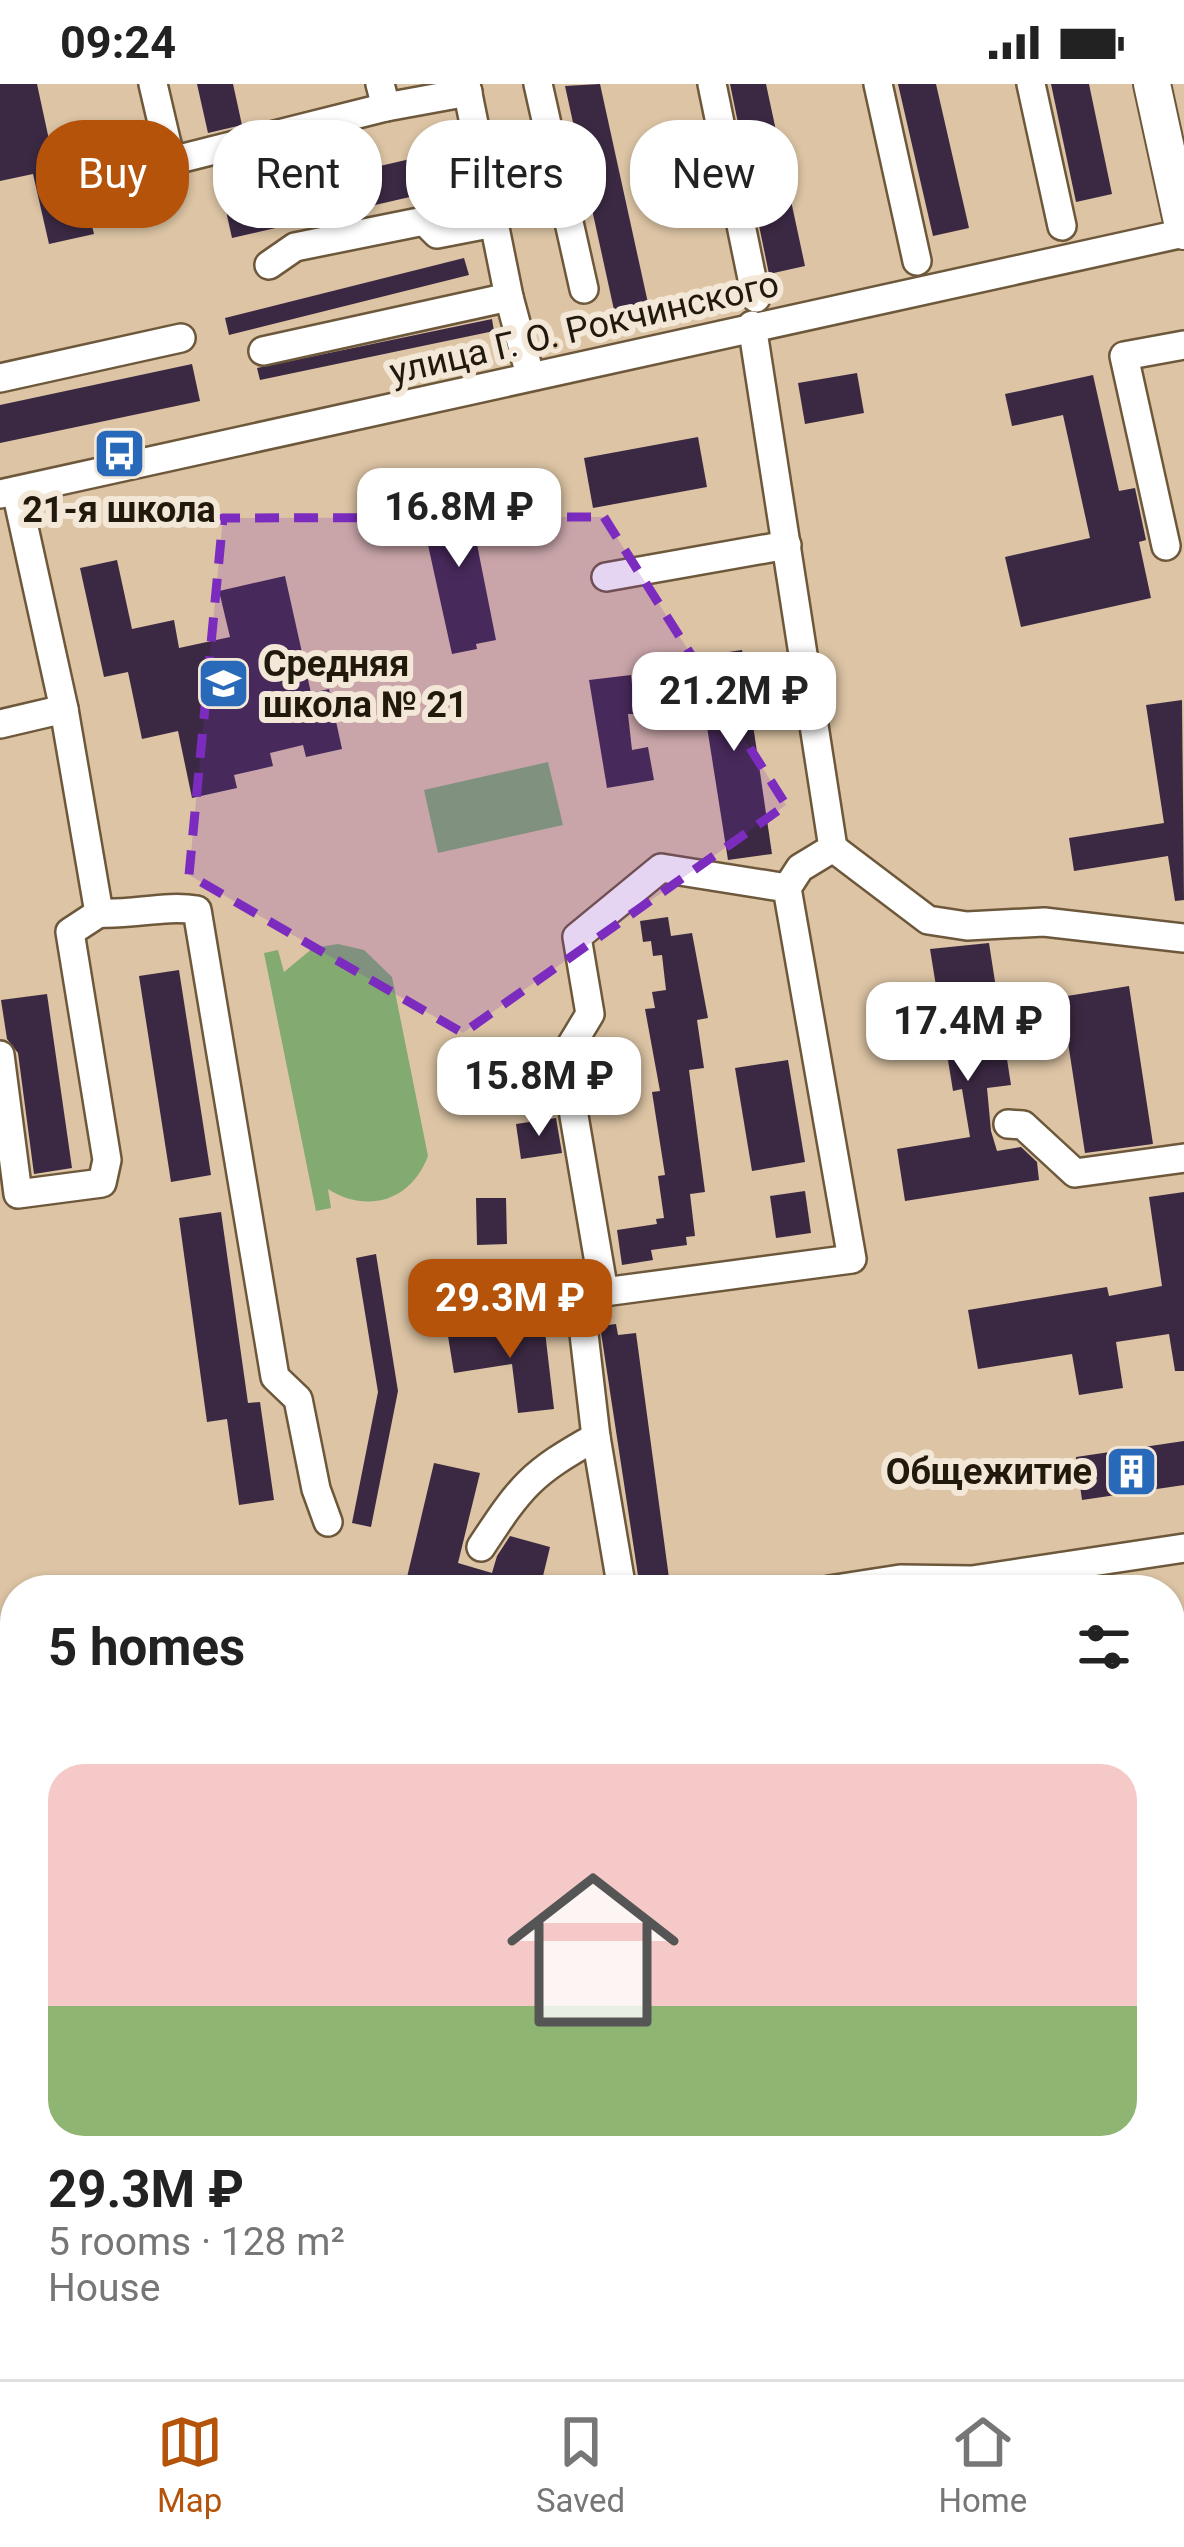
<!DOCTYPE html>
<html lang="en">
<head>
<meta charset="utf-8">
<style>
	:root { --surface:#fff; --page:#f2f2f2; --text:#222; --muted:#767676; --line:#e0e0e0; --accent:#b45309 }
	body { margin:0; font-family:Roboto,sans-serif; background:var(--page); color:var(--text); height:100vh; display:flex; flex-direction:column; font-size:45px; white-space:nowrap }
	* { box-sizing:border-box; margin:0 }
	p { font-size:39px; color:var(--muted) }
	.icon { flex:none; width:66px; height:66px; fill:none; stroke:currentColor; stroke-width:2; stroke-linecap:round; stroke-linejoin:round }
	.map { position:relative; flex:1; overflow:hidden }
	.sheet { position:absolute; left:0px; top:1491px; width:1185px; height:804px; display:flex; flex-direction:column; background:var(--surface); border-radius:48px 48px 0 0; box-shadow:0 3px 9px #0004 }
	.sheet>* { flex:none }
	.top-card { position:absolute; left:36px; top:36px; width:1113px; height:108px; display:flex; gap:24px }
	.price { position:absolute; translate:-50% -102px; padding:0 27px; border-radius:24px; background:#fff; color:#222; font-size:39px; line-height:78px; filter:drop-shadow(0 3px 6px #0008) }
	.price::after { content:''; position:absolute; left:50%; top:72px; width:36px; height:27px; margin-left:-18px; background:inherit; clip-path:polygon(0 0,100% 0,50% 100%) }
	.price.current { background:var(--accent); color:#fff }
	ul { padding:0; list-style:none }
	li { display:grid; align-content:center; gap:24px; height:636px; padding:0 48px }
	li span { display:grid; place-items:center; height:372px; border-radius:36px; color:#555 }
	li>.icon { margin-inline-start:auto }
	span .icon { width:216px; height:216px; fill:#fffc; stroke-width:1 }
	li b { font-size:51px }
	h2 { display:flex; justify-content:space-between; align-items:center; height:144px; padding:0 48px; font-size:51px }
	.tag { padding:0 42px; border-radius:48px; background:var(--surface); box-shadow:0 3px 9px #0004; font-size:42px; line-height:108px }
	.tag.current { background:var(--accent); color:#fff }
	.status { display:flex; justify-content:space-between; align-items:center; height:84px; padding:0 60px; background:var(--surface); direction:ltr }
	.status svg { height:33px; fill:currentColor }
	.tabs { display:flex; justify-content:space-around; align-items:center; height:168px; border-top:3px solid var(--line); background:var(--surface); font-size:33px; color:var(--muted) }
	.tabs a { display:grid; justify-items:center; gap:6px }
	.tabs .current { color:var(--accent) }
	.map>svg:first-child { display:block }
	.green { fill:#83aa70 }
	.water { fill:#6e9ad4 }
	.lines { fill:none; stroke-linecap:round; stroke-linejoin:round }
	.stream { stroke:#6e9ad4; stroke-width:6 }
	.building { fill:#3b2943 }
	.minor-casing { stroke:#6d583b; stroke-width:32 }
	.major-casing { stroke:#6d583b; stroke-width:40 }
	.minor { stroke:#fff; stroke-width:27 }
	.major { stroke:#fff; stroke-width:36 }
	.marked { fill:#7b2cbf; fill-opacity:0.2; stroke:#7b2cbf; stroke-width:9; stroke-dasharray:24 15; stroke-linejoin:round }
	.labels { text-anchor:middle; stroke-width:12; stroke-linejoin:round; paint-order:stroke }
	.street-label { font-size:36px; fill:#22190d; stroke:#f3e7d7 }
	.poi-label { font-size:36px; font-weight:bold; fill:#22190d; stroke:#f3e7d7 }
</style>
</head>
<body>
<div class="status"><b>09:24</b><svg viewBox="0 0 49 12"><path d="M0 12V9h3v3zM5 12V6h3v6zM10 12V3h3v9zM15 12V0h3v12zM26 1h20v11H26zM47 4h2v5h-2z"/></svg></div>
<div class="map">
<svg width="1184" height="2295" viewBox="0 0 1184 2295">
	<rect width="100%" height="100%" fill="#dcc4a4"/>
	<g class="green">
		<polygon points="548,678 563,741 438,769 424,706"/>
		<path d="M 338,860 L 364,866 L 392,893 L 428,1072 C 411,1117 367,1130 328,1105 L 331,1124 L 316,1127 L 264,869 L 278,866 L 284,888 L 313,864 Z"/>
		<polygon points="1170,1642 1184,1647 1184,1728 1170,1718"/>
		<polygon points="1170,2177 1184,2179 1184,2295 815,2295 811,2280 1170,2280"/>
	</g>
	<polygon class="water" points="0,1620 15,1623 15,1951 0,1948 0,1807 9,1802 9,1776 0,1760"/>
	<g class="lines">
		<polyline class="stream" points="1170,1745 1184,1750"/>
	</g>
	<g class="building">
		<polygon points="0,0 37,0 51,65 73,60 94,150 49,160 33,90 0,97"/>
		<polygon points="197,0 233,0 242,41 208,49"/>
		<polygon points="600,0 648,219 614,226 565,2"/>
		<polygon points="730,0 766,0 805,182 769,190"/>
		<polygon points="898,0 936,0 969,144 933,152"/>
		<polygon points="1051,0 1089,0 1112,110 1076,118"/>
		<polygon points="445,67 453,103 232,154 224,118"/>
		<polygon points="464,174 469,191 229,251 225,234"/>
		<polygon points="492,235 494,247 260,296 257,284"/>
		<polygon points="192,280 200,317 0,359 0,321"/>
		<polygon points="857,289 864,329 805,340 798,299"/>
		<polygon points="1093,291 1119,407 1135,404 1146,456 1139,458 1151,514 1021,543 1005,473 1090,454 1063,331 1012,342 1005,310"/>
		<polygon points="698,353 707,403 593,424 584,374"/>
		<polygon points="465,400 496,556 476,560 477,565 452,570 428,461 436,459 426,407"/>
		<polygon points="117,476 132,545 174,536 179,564 230,553 219,507 285,492 311,609 329,605 342,665 306,673 303,661 270,669 273,682 234,691 237,704 192,714 178,647 142,655 128,588 104,593 80,484"/>
		<polygon points="742,566 772,770 728,776 696,573"/>
		<polygon points="631,591 635,630 628,630 632,666 648,663 654,696 607,704 589,596"/>
		<polygon points="1182,616 1184,816 1175,817 1168,772 1074,787 1069,754 1164,739 1146,621"/>
		<polygon points="668,833 671,852 692,849 708,934 697,936 704,984 689,986 705,1108 690,1110 695,1152 686,1153 687,1161 651,1166 653,1176 622,1181 617,1146 657,1140 656,1135 664,1134 658,1092 665,1091 652,1008 660,1007 645,925 655,924 652,908 666,906 662,871 653,872 651,857 643,858 640,837"/>
		<polygon points="989,859 1011,1001 987,1004 991,1047 997,1067 1021,1063 1037,1078 1039,1096 905,1117 897,1065 970,1053 962,1005 953,1007 930,865"/>
		<polygon points="179,886 211,1091 171,1098 139,892"/>
		<polygon points="1129,902 1153,1060 1085,1069 1061,913"/>
		<polygon points="47,910 72,1084 34,1090 18,969 7,955 1,916"/>
		<polygon points="788,976 805,1078 752,1087 735,984"/>
		<polygon points="556,1034 562,1069 521,1075 516,1040"/>
		<polygon points="805,1107 811,1149 776,1154 770,1112"/>
		<polygon points="1184,1108 1184,1287 1175,1287 1169,1250 1116,1258 1123,1304 1079,1311 1072,1270 978,1285 968,1226 1107,1203 1109,1212 1162,1202 1149,1113"/>
		<polygon points="476,1114 506,1114 507,1160 477,1161"/>
		<polygon points="221,1128 248,1319 260,1318 274,1416 239,1421 227,1335 207,1338 179,1134"/>
		<polygon points="376,1170 398,1307 371,1443 352,1439 378,1308 356,1174"/>
		<polygon points="544,1239 554,1325 518,1329 512,1280 454,1289 448,1252"/>
		<polygon points="616,1240 618,1251 636,1249 669,1494 639,1498 600,1242"/>
		<polygon points="1184,1357 1184,1401 1082,1416 1076,1373"/>
		<polygon points="434,1379 480,1389 458,1479 492,1489 497,1472 510,1452 550,1463 543,1492 548,1493 544,1506 404,1506"/>
	</g>
	<g class="lines">
		<defs>
			<g id="minor">
				<polyline points="153,0 171,77 386,23"/>
				<polyline points="380,0 386,23 468,8"/>
				<polyline points="466,0 509,213 530,291"/>
				<polyline points="538,0 584,205"/>
				<polyline points="712,0 756,214"/>
				<polyline points="878,0 917,177"/>
				<polyline points="1031,0 1062,142"/>
				<polyline points="269,181 295,163 424,137 437,150 494,139"/>
				<polyline points="752,241 833,764 800,784 787,804 852,1175 604,1208 564,973 590,930 577,853 661,784 787,804"/>
				<polyline points="263,267 509,213"/>
				<polyline points="0,294 181,254"/>
				<path d="M 16,407 L 64,625 L 99,829 C 133,831 164,821 197,826 L 275,1293 L 298,1315 L 316,1405 L 328,1438"/>
				<polyline points="0,410 1184,149"/>
				<polyline points="1166,462 1124,272 1184,261"/>
				<polyline points="606,493 787,461"/>
				<polyline points="0,640 64,625"/>
				<polyline points="833,764 928,836 967,842 1044,838 1184,854"/>
				<polyline points="0,971 18,1110 102,1099 107,1076 70,848 99,829"/>
				<polyline points="1008,1040 1023,1041 1075,1089 1184,1074"/>
				<polyline points="584,1250 596,1353 622,1506"/>
				<path d="M 481,1463 C 521,1402 531,1389 596,1353"/>
				<polyline points="829,1506 900,1495 972,1496 1184,1464"/>
				<polyline points="0,2148 15,2176"/>
				<polyline points="88,2280 97,2295"/>
				<polyline points="626,2295 668,2280"/>
			</g>
			<polyline id="major" points="1152,0 1184,147"/>
		</defs>
		<use href="#minor" class="minor-casing"/>
		<use href="#major" class="major-casing"/>
		<use href="#minor" class="minor"/>
		<use href="#major" class="major"/>
	</g>
	<path class="marked" d="M 604,433 L 786,721 L 463,949 L 189,791 L 223,434 Z"/>
	<defs>
		<symbol id="bus-square" viewBox="-11 -11 22 22"><rect x="-9" y="-9" width="18" height="18" rx="4" fill="#2869ba" stroke="#f3e7d7"/><path d="M-5-6H5V4H4V6H2V4H-2V6H-4V4H-5ZM-3.5-4V0h7V-4ZM-3.5 1.2v1.5H-2V1.2ZM2 1.2v1.5H3.5V1.2Z" fill="#fff"/></symbol>
		<symbol id="school-square" viewBox="-11 -11 22 22"><rect x="-9" y="-9" width="18" height="18" rx="4" fill="#2869ba" stroke="#f3e7d7"/><path d="M0-5L7-2L0 1L-7-2ZM-4 1L0 2.5L4 1V4Q0 6-4 4Z" fill="#fff"/></symbol>
		<symbol id="building-square" viewBox="-11 -11 22 22"><rect x="-9" y="-9" width="18" height="18" rx="4" fill="#2869ba" stroke="#f3e7d7"/><path d="M-4-6H4V6H1V3H-1V6H-4ZM-2.5-4.3h1.7v1.8h-1.7ZM.8-4.3h1.7v1.8H.8ZM-2.5-1h1.7V.8h-1.7ZM.8-1h1.7V.8H.8Z" fill="#fff"/></symbol>
	</defs>
	<g fill-rule="evenodd">
		<use href="#bus-square" x="90" y="340" width="59" height="59"/>
		<use href="#school-square" x="194" y="570" width="59" height="59"/>
		<use href="#building-square" x="1102" y="1358" width="59" height="59"/>
	</g>
	<g class="labels">
		<g class="street-label">
			<text transform="translate(584 243) rotate(-13)" y="13">улица Г. О. Рокчинского</text>
		</g>
		<g class="poi-label">
			<text x="119" y="438">21-я школа</text>
			<text x="263" y="592" text-anchor="start">Средняя<tspan x="263" dy="41">школа № 21</tspan></text>
			<text x="1092" y="1400" text-anchor="end">Общежитие</text>
		</g>
	</g>
</svg>
<b class="price" style="left:459px;top:486px">16.8M ₽</b>
<b class="price" style="left:734px;top:670px">21.2M ₽</b>
<b class="price" style="left:968px;top:1000px">17.4M ₽</b>
<b class="price" style="left:539px;top:1055px">15.8M ₽</b>
<b class="price current" style="left:510px;top:1277px">29.3M ₽</b>
<div class="top-card">
<a class="tag current">Buy</a>
<a class="tag">Rent</a>
<a class="tag">Filters</a>
<a class="tag">New</a>
</div>
<section class="sheet">
<h2>5 homes<svg class="icon" aria-label="filters" viewBox="0 0 24 24"><path d="M4 7h16M4 17h16"/><circle cx="9" cy="7" r="2"/><circle cx="15" cy="17" r="2"/></svg></h2>
<ul>
<li><span style="background:linear-gradient(#f6c9c9 65%,#8fb573 0)"><svg class="icon" aria-label="home" viewBox="0 0 24 24"><path d="M3 11l9-7 9 7M6 9v11h12V9"/></svg></span><div><b>29.3M ₽</b><p>5 rooms · 128 m²</p><p>House</p></div></li>
</ul>
</section>
</div>
<nav class="tabs">
<a class="current"><svg class="icon" aria-label="map" viewBox="0 0 24 24"><path d="M3 6l6-2 6 2 6-2v14l-6 2-6-2-6 2zM9 4v14M15 6v14"/></svg>Map</a>
<a><svg class="icon" aria-label="saved" viewBox="0 0 24 24"><path d="M7 4h10v16l-5-4-5 4z"/></svg>Saved</a>
<a><svg class="icon" aria-label="home" viewBox="0 0 24 24"><path d="M3 11l9-7 9 7M6 9v11h12V9"/></svg>Home</a>
</nav>
</body>
</html>
